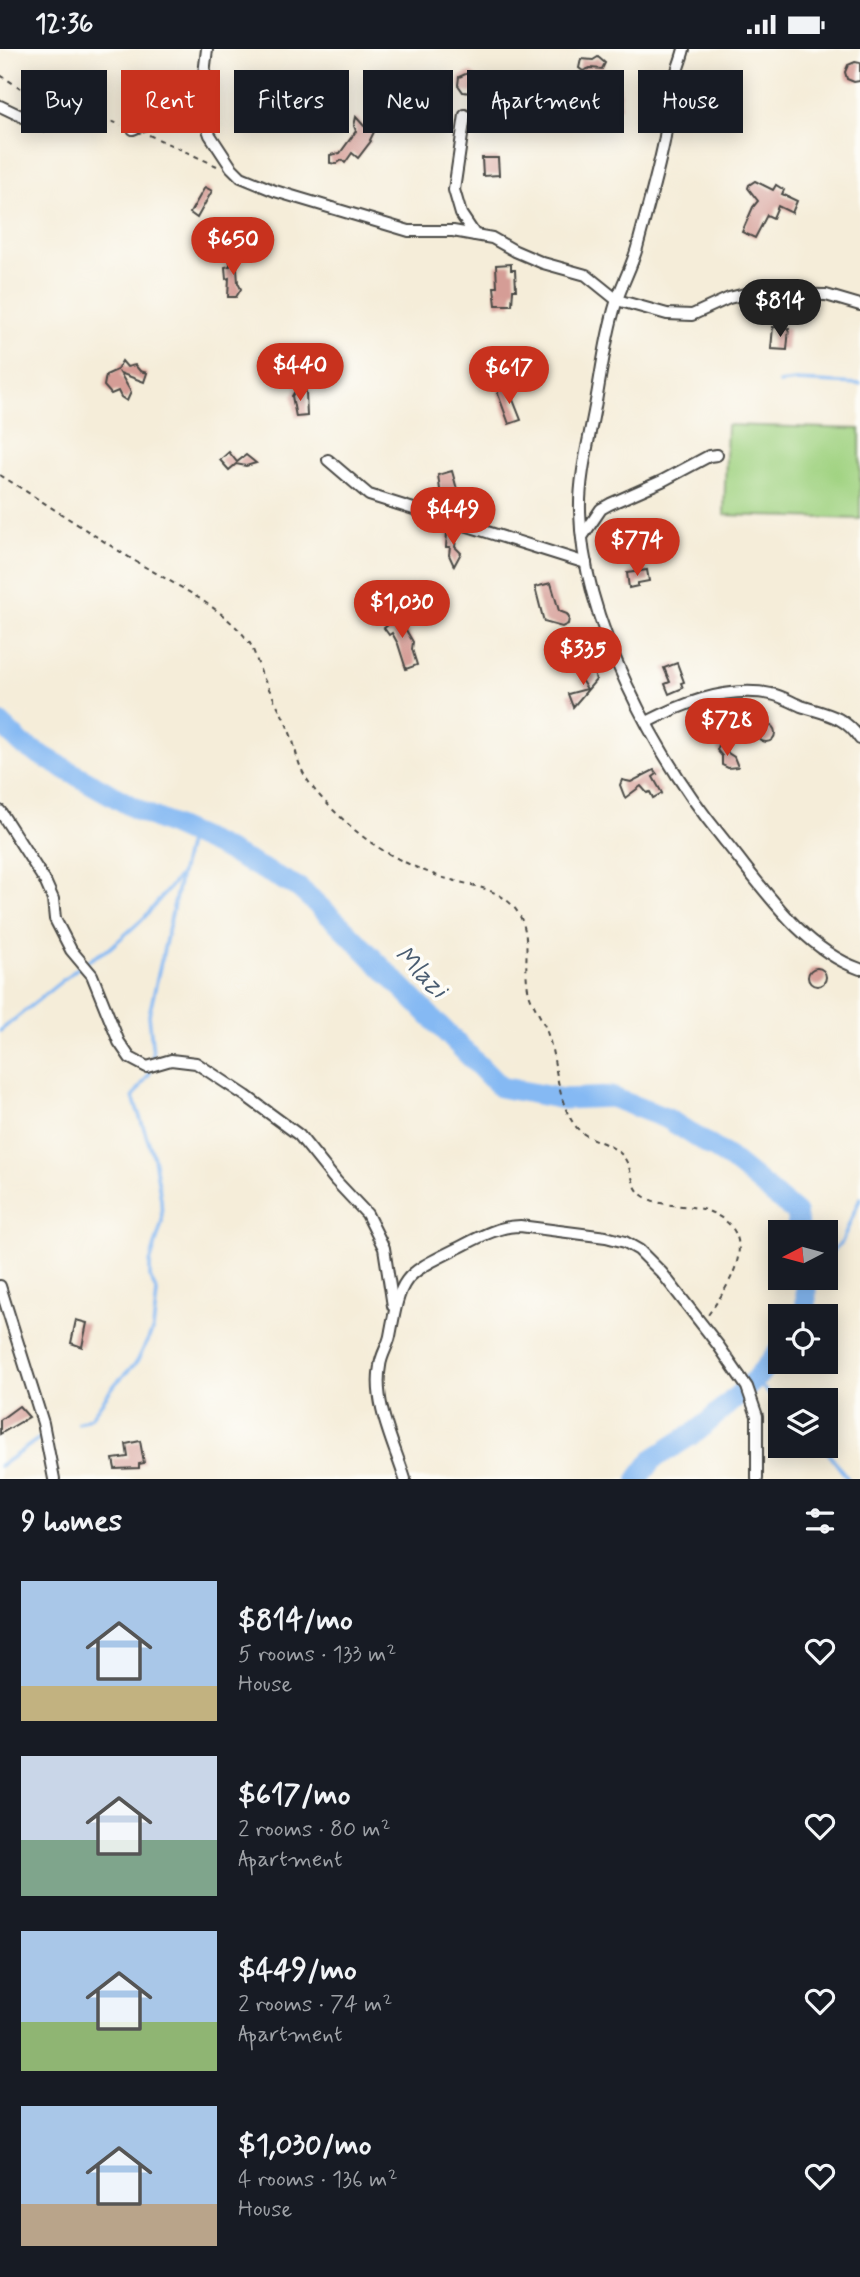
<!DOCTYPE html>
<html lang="en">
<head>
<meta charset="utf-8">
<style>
	:root { --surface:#171b24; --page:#20242c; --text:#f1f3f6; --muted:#9ea1a6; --accent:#c8321e }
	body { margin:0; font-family:Mynerve,sans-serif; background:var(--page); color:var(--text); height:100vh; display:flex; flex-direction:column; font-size:26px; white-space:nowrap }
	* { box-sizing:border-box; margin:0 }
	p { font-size:23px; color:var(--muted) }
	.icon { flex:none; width:38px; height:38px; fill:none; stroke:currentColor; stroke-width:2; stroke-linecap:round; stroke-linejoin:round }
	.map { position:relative; height:1430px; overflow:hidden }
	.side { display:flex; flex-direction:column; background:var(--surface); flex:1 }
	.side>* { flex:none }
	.guide { position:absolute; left:21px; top:21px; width:819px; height:63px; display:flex; gap:14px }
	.needle { width:46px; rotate:264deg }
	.buttons { position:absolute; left:768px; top:1171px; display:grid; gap:14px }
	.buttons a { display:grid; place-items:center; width:70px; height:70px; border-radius:0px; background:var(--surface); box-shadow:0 4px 18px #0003; font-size:35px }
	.price { position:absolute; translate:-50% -60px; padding:0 16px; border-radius:24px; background:var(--accent); color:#fff; font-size:23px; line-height:46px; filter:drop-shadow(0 2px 4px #0008) }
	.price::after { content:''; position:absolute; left:50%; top:42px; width:21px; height:16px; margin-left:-10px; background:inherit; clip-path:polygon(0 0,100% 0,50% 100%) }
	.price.current { background:#222; color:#fff }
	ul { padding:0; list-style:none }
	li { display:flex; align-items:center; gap:21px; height:175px; padding:0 21px }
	li span { display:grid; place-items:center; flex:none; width:196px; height:140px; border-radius:0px; color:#555 }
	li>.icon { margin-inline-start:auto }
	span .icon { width:84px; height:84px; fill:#fffc; stroke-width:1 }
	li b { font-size:30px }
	h2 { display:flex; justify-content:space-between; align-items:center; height:84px; padding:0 21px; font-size:30px }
	.chip { padding:0 24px; border-radius:0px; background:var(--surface); box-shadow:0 4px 18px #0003; font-size:24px; line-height:63px }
	.chip.current { background:var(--accent); color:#fff }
	.status { display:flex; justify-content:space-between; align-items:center; height:49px; padding:0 35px; background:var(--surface); direction:ltr }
	.status svg { height:19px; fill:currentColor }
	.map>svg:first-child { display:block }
	.green { fill:#a1d382; stroke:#667f56; stroke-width:2 }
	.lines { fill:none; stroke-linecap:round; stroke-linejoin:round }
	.stream { stroke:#85b9f3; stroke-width:3.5 }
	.river { stroke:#85b9f3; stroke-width:21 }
	.building { fill:#d59d96 }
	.minor-casing { stroke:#494845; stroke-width:14 }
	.path { stroke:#494845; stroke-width:2; stroke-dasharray:5 5; stroke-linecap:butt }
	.minor { stroke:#fff; stroke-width:10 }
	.labels { text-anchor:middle; stroke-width:7; stroke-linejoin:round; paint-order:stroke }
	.water-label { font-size:26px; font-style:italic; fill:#4a5d71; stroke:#fdfcf7 }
</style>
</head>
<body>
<div class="status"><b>12:36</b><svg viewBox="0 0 49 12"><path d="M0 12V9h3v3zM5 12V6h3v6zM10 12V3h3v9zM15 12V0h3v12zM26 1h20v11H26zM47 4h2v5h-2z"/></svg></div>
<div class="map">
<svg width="860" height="1430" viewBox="0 0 860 1430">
	<rect width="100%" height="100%" fill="#fdfcf7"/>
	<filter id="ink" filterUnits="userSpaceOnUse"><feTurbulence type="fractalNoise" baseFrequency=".0143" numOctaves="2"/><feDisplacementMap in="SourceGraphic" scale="14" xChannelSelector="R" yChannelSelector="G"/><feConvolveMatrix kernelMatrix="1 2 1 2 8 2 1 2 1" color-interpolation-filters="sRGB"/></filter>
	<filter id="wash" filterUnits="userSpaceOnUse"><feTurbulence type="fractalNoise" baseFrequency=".00686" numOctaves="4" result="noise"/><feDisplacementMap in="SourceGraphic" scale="28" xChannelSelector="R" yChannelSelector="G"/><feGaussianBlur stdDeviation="1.57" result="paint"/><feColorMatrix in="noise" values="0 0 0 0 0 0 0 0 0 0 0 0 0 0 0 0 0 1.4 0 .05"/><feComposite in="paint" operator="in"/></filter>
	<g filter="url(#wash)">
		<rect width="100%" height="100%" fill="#f5edd9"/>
		<polygon class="green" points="727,376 860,380 860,470 724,466"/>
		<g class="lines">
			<g class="stream">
				<polyline points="779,334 796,332 860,335"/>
				<polyline points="0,982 84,914 110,899 144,869 180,826"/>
				<polyline points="826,1208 842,1193 860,1149"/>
				<polyline points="755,1331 780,1356"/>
				<polyline points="78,1374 91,1368 116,1334 137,1313 153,1280 157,1244 150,1228 150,1214 162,1173 161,1150 154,1109 133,1048 150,1024 153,1005 149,966 190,784"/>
				<polyline points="822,1396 848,1430"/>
				<polyline points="0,1417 40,1389"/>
			</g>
			<g class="river">
				<polyline points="0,674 23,696 140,762 216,796 299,839 341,877 500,1038 563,1050 611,1048 668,1070 728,1108 796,1164 799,1183"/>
				<polyline points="806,1267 806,1228"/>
				<polyline points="638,1430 653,1410 699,1381 755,1331 780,1300"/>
			</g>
		</g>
		<g id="blocks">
			<g class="building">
				<polygon points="598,8 605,14 602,20 590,19 583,22 579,19 581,10 593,11"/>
				<polygon points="855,13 860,14 860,32 854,33 847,30 845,23 848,16"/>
				<polygon points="470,23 479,29 521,28 522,52 497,53 496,47 484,47 484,38 471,44 463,43 458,36 459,28"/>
				<polygon points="599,37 599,40 600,37 620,37 621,59 600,60 600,52 590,54 581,46 555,42 555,39"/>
				<polygon points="356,68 364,77 374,83 370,91 371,92 358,109 352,104 345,114 342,111 336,115 330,114 330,106 340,104 356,82 354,77"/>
				<polygon points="482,109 498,109 499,126 483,127"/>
				<polygon points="755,132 773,141 776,136 784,141 782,145 797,152 792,164 778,157 773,169 767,166 755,189 742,183 753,158 758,152 748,139 749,136"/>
				<polygon points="205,138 212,142 197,169 190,164"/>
				<polygon points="230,205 236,205 238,234 241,240 236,248 228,248 229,229 226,230 225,218 230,217"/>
				<polygon points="511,215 511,221 515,221 516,241 513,241 512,256 496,256 494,238 497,238 496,216"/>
				<polygon points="773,278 789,279 787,301 771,300"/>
				<polygon points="122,312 127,318 135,316 140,322 147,324 144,333 120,324 131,343 127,352 121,348 118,342 111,345 104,337 106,326 117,321"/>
				<polygon points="508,338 521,371 509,375 498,345 498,341"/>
				<polygon points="297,339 306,343 307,367 296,368 292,347"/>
				<polygon points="229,403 237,413 246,406 256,414 246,417 236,415 229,421 220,411"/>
				<polygon points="452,422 458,444 441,448 438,426"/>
				<polygon points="447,484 457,484 455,498 461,504 454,517 449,506 450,498 446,498"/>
				<polygon points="647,521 649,532 638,534 638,537 629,539 627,524"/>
				<polygon points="551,534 559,562 567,565 569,569 568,575 562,578 544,573 535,538"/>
				<polygon points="396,564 413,593 412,600 417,616 406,620 398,595 392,584 389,586 384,579 387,577 384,572"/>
				<polygon points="677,614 684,633 681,634 683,639 669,645 665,635 670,633 664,619"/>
				<polygon points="588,621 594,624 596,631 573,658 568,645 587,640 581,631 582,624"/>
				<circle cx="766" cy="684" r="9"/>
				<polygon points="719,696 725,697 728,704 734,708 738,718 728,719 722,716 722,707 717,701"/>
				<polygon points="654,721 657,725 653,728 662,744 653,749 650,743 647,744 641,737 625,749 620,736 622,731 631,733"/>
				<circle cx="817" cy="928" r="9"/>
				<polygon points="76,1271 87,1274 82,1298 71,1294"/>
				<polygon points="19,1357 29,1368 0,1385 0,1371"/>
				<polygon points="140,1392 144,1414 139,1415 139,1419 115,1420 113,1410 128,1408 126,1395"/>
			</g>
		</g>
	</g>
	<g filter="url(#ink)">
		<use href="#blocks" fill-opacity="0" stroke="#494845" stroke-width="2"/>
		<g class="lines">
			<defs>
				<g id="minor">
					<polyline points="207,0 200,58 210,86 231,118 241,128 275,142 409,182 453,182 492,189 515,202 543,214 586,226 617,251 667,265 692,266 729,249 745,245 826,246 860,256"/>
					<path d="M 684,0 C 681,12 676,23 673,35 C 667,54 668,74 664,93 C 657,127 647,161 638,195 C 633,216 622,234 616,254 C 605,289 601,327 594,363 C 588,395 579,430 580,462 C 582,572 656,708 724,791 C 762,837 801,899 860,920"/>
					<polyline points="0,57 42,77 81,62"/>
					<polyline points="174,65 197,68 203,72"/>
					<polyline points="465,66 454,141 461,165 475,186"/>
					<path d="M 133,80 C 154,71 189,66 199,44"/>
					<polyline points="328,411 369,446 586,514"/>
					<polyline points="582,488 601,460 610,455 662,432 709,407 717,406"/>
					<path d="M 647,673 C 683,654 729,636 771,645 C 782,647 791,653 801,657 C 826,665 845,667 860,690"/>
					<polyline points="0,762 45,832 53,850 55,870 71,901 92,926 119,993 130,1009 147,1018 171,1011 196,1014 246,1047 299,1086 336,1132 367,1165 384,1199 393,1257"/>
					<polyline points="0,1237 43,1374 54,1430"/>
					<path d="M 405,1430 C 394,1395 373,1354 380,1317 C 381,1306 388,1297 390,1287 C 401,1227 402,1227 456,1200 C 476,1190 497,1177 520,1177 L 606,1188 L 625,1193 L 639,1201 L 662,1224 L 718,1296 L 747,1338 L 757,1367 L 757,1430"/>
				</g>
			</defs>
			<use href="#minor" class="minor-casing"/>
			<g class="path">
				<polyline points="0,26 36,49 61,56"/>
				<polyline points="93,65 121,76"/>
				<polyline points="149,86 217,117"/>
				<path d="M 0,426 C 45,454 90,484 135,512 C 173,535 217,554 246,589 C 255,599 257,616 263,628 C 272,647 283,665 290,684 C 295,695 296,708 301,719 C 310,740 332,760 348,775 C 375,800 405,815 438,827 C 463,836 492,836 512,856 C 536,882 521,913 529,944 C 533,958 543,970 547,983 C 558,1013 556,1059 580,1082 C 591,1092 611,1094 622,1106 C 634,1119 629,1139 645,1148 C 664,1159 686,1155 705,1161 C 764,1182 733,1231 708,1266"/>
			</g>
			<use href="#minor" class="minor"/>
		</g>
	</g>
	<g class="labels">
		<g class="water-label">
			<text transform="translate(422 922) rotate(45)" y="9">Mlazi</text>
		</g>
	</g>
</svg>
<div class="buttons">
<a><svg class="needle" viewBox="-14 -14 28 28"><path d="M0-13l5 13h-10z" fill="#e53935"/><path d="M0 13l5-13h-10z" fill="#9ea1a6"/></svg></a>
<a><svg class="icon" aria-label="locate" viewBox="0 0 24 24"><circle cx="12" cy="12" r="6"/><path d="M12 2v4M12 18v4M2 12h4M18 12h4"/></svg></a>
<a><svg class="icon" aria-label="layers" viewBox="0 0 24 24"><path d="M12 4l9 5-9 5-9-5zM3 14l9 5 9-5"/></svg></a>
</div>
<b class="price" style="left:233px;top:228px">$650</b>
<b class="price current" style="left:780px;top:290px">$814</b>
<b class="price" style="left:300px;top:354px">$440</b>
<b class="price" style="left:509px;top:357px">$617</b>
<b class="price" style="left:453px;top:498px">$449</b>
<b class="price" style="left:637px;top:529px">$774</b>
<b class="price" style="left:402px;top:591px">$1,030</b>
<b class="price" style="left:583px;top:638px">$335</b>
<b class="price" style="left:727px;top:709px">$728</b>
<div class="guide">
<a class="chip">Buy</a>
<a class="chip current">Rent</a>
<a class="chip">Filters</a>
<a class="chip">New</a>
<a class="chip">Apartment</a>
<a class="chip">House</a>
</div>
</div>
<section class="side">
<h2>9 homes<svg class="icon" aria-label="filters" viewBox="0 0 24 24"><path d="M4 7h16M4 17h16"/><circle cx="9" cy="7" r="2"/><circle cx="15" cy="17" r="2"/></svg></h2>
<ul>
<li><span style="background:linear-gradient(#a9c7e8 75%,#c2b280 0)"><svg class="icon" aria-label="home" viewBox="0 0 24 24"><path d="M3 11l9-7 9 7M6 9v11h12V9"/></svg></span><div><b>$814/mo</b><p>5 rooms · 133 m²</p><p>House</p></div><svg class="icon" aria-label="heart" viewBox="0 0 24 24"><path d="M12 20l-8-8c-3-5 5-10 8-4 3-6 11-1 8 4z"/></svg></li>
<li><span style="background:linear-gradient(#c9d6e8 60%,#7fa58c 0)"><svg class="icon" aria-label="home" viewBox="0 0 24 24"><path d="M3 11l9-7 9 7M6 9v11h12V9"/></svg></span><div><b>$617/mo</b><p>2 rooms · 80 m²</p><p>Apartment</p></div><svg class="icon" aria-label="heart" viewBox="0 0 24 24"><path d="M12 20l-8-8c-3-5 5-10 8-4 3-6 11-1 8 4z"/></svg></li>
<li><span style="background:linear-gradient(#a9c7e8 65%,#8fb573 0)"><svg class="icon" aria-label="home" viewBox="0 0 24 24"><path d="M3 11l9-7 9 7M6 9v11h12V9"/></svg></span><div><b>$449/mo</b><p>2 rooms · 74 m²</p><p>Apartment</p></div><svg class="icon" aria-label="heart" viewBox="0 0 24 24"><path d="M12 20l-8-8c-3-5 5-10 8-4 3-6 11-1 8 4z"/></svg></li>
<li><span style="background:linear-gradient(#a9c7e8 70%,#b9a48a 0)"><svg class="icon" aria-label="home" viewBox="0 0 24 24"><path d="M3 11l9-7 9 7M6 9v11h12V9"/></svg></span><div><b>$1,030/mo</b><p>4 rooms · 136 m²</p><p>House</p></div><svg class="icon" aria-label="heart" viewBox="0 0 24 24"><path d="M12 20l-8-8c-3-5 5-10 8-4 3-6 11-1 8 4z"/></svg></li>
</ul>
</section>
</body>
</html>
